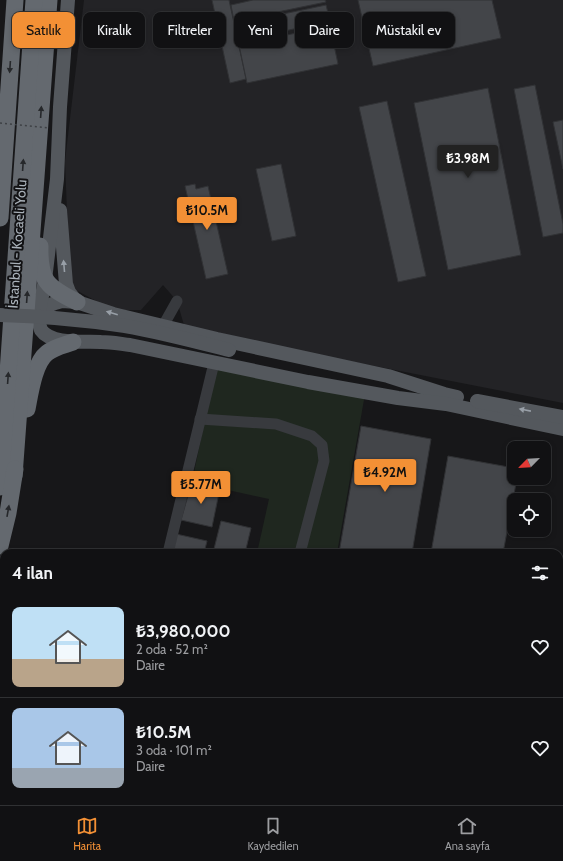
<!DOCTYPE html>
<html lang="tr">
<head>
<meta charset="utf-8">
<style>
	:root { --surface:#111113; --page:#1a1a1c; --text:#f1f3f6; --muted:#9c9da0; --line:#303133; --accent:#f39035 }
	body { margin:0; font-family:Cabin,sans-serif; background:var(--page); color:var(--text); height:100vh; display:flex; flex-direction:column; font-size:15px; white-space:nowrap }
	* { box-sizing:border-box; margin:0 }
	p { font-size:13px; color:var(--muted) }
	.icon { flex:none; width:22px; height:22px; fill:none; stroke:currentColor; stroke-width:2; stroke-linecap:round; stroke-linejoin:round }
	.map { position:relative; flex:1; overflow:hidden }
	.side { position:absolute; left:0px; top:549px; width:563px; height:256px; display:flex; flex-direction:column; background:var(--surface); border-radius:12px 12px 0 0; box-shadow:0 2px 6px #0003,0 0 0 1px var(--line) }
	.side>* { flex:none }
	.hud { position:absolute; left:12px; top:12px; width:539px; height:36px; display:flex; gap:8px }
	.needle { width:26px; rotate:246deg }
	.buttons { position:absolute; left:507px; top:441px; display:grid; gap:8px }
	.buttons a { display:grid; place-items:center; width:44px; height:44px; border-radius:8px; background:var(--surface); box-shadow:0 2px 6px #0003,0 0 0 1px var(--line); font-size:20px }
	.price { position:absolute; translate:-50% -34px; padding:0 9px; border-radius:4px; background:var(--accent); color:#111; font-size:13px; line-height:26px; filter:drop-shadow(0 1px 2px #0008) }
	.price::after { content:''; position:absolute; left:50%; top:24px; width:12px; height:9px; margin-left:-6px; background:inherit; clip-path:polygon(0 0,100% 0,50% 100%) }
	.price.active { background:#222; color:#fff }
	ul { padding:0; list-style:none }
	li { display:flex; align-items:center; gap:12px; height:100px; padding:0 12px }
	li+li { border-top:1px solid var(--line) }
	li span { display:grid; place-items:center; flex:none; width:112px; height:80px; border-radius:8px; color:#555 }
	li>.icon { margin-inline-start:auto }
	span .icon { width:48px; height:48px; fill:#fffc; stroke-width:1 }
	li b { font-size:17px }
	h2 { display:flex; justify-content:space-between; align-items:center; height:48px; padding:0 12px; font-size:17px }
	.tag { padding:0 14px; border-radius:8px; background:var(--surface); box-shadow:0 2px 6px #0003,0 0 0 1px var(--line); font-size:14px; line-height:36px }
	.tag.active { background:var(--accent); color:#111 }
	.menu { display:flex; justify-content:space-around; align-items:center; height:56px; border-top:1px solid var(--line); background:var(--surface); font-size:11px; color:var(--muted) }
	.menu a { display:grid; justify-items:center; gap:2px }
	.menu .active { color:var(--accent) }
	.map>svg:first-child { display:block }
	.built { fill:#232326 }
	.green { fill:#1f271f }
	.building { fill:#434549; stroke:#313235 }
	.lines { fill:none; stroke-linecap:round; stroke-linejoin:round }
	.minor { stroke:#383a3e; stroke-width:11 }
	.major { stroke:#54585d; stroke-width:14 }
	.highway { stroke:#64696f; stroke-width:17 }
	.path-bridge { stroke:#3e4145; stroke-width:1.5; stroke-dasharray:2 3; stroke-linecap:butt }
	.major-bridge { stroke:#54585d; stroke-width:14 }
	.oneway { fill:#26282b }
	.oneway2 { fill:#989fa7 }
	.labels { text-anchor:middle; stroke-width:4; stroke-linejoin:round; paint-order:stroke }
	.street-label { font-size:14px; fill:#a9b1b9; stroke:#121214 }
</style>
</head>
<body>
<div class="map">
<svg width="563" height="805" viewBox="0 0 563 805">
	<rect width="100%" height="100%" fill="#171719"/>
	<polygon class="built" points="84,0 563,0 563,403 308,353 184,325 177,301 163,285 141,310 113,310 70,287 65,161"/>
	<g class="green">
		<polygon points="217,362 365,394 337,553 257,553 269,499 192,482"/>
		<polygon points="188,801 241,801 240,805 187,805"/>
	</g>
	<g class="building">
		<polygon points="212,0 229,0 246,79 230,83"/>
		<polygon points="253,0 325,0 326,2 234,21 231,5"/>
		<polygon points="358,0 492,0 501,38 373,66"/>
		<polygon points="326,5 330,21 239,41 235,24"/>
		<polygon points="330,26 338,64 247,83 239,45"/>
		<polygon points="535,85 563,224 563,233 543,237 514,89"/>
		<polygon points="488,88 521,255 448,270 414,103"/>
		<polygon points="387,101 426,276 398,282 359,107"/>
		<polygon points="563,120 563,169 553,122"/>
		<polygon points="281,164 296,236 272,241 256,169"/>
		<polygon points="195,184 196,189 208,186 228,274 206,279 185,186"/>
		<polygon points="361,426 431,439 412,553 339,553"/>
		<polygon points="448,456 514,468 514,478 517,478 503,553 431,553"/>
		<polygon points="192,482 220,488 212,527 181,520"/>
		<polygon points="221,521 251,528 245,553 213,553"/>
		<polygon points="176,534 207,541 204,553 172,553"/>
		<polygon points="559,748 563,749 563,772 559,772"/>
		<rect x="27" y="801" width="22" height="4"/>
		<polygon points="99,801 99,805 64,804 94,801"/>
		<polygon points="137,801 138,805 102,805 102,802"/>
		<polygon points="147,801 172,801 171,805 147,805"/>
		<polygon points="255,801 284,801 283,805 254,805"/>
		<polygon points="288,801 317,801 317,805 287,805"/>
		<polygon points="320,801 349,801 349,805 319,805"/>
		<polygon points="351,801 381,801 380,805 351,805"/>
		<polygon points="474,801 494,801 493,805 473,805"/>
	</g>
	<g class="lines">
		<g class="minor">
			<polyline points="163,326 177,301"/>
			<polyline points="200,419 276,424 312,436 322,445 324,461 300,553"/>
			<polyline points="168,553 214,363"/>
			<polyline points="559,581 563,582"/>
			<polyline points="4,665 0,711 4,762"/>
			<polyline points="559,734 563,736"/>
			<polyline points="7,801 7,805"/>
			<polyline points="59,801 59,805"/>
			<polyline points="398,801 414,804"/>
			<polyline points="181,805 182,801"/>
			<polyline points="246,805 247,801"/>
			<polyline points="506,805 506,801"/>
		</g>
		<g class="major">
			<polyline points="60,210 66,284 69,292 77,302"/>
			<polyline points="39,312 50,305 55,303 62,301 77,302 113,314 217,339 388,376 444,394 457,397"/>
			<polyline points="39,312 45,280 57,179 60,107 68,0"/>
			<path d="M 38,321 C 39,323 40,327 41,330 C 51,345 85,341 101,342 C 111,342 121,344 130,345 L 308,382 L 398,398 L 446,404 L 563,429"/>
			<polyline points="477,401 563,417"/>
		</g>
		<g class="highway">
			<polyline points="0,218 15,0"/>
			<path d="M 40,246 C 39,281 47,287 77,302"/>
			<path d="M 27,409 C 30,394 34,363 47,353 C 54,347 65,345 73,342"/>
			<polyline points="14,476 49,0"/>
			<polyline points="0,487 34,0"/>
			<polyline points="0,546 8,513 15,469"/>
		</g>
		<polyline class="path-bridge" points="0,123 49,128"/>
		<path class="major-bridge" d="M 0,315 C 42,316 84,320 125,326 C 160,332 194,341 229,350"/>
	</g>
	<defs><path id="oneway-solid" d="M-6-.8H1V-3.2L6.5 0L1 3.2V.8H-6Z"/></defs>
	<g class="oneway">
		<use href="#oneway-solid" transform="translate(10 67) rotate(94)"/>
		<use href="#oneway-solid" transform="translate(41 112) rotate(-86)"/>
		<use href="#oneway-solid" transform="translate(23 165) rotate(-86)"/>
		<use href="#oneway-solid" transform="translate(27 297) rotate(-86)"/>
		<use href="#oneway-solid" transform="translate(8 378) rotate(-86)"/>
		<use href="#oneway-solid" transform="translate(8 511) rotate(-80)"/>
	</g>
	<g class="oneway2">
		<use href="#oneway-solid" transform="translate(64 266) rotate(-95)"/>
		<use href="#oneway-solid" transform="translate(112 313) rotate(-164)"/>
		<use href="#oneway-solid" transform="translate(525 410) rotate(-169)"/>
	</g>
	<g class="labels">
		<g class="street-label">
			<text transform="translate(17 244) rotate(-86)" y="5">İstanbul - Kocaeli Yolu</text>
		</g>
	</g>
</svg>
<div class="buttons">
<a><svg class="needle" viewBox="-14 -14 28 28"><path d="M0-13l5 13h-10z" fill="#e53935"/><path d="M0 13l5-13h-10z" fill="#9c9da0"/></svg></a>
<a><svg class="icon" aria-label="locate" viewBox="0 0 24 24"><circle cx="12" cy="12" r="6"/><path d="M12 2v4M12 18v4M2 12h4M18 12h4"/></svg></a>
</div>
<b class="price active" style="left:468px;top:179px">₺3.98M</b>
<b class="price" style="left:207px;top:231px">₺10.5M</b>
<b class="price" style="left:385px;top:493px">₺4.92M</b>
<b class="price" style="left:201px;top:505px">₺5.77M</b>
<div class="hud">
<a class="tag active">Satılık</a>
<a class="tag">Kiralık</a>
<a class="tag">Filtreler</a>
<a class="tag">Yeni</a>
<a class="tag">Daire</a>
<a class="tag">Müstakil ev</a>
</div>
<section class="side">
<h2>4 ilan<svg class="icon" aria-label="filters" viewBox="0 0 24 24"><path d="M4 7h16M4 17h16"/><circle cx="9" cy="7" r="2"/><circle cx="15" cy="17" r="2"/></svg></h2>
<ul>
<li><span style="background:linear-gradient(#bfe0f5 65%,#b9a48a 0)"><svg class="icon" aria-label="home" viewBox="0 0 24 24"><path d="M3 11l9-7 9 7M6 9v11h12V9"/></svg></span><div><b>₺3,980,000</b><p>2 oda · 52 m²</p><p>Daire</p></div><svg class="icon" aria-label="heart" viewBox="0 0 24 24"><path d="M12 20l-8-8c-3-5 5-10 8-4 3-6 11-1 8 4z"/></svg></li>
<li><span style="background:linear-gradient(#a9c7e8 75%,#9aa5b1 0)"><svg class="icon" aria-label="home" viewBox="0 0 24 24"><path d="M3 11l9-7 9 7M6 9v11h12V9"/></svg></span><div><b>₺10.5M</b><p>3 oda · 101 m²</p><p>Daire</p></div><svg class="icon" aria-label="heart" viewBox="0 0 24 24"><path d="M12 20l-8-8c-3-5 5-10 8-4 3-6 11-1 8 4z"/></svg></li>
</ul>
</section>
</div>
<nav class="menu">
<a class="active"><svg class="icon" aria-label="map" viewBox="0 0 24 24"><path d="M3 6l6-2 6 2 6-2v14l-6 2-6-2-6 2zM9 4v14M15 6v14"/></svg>Harita</a>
<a><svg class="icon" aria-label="saved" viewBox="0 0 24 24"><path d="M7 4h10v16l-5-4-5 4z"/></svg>Kaydedilen</a>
<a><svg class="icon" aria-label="home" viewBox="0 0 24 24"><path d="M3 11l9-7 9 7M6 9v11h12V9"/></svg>Ana sayfa</a>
</nav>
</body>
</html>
